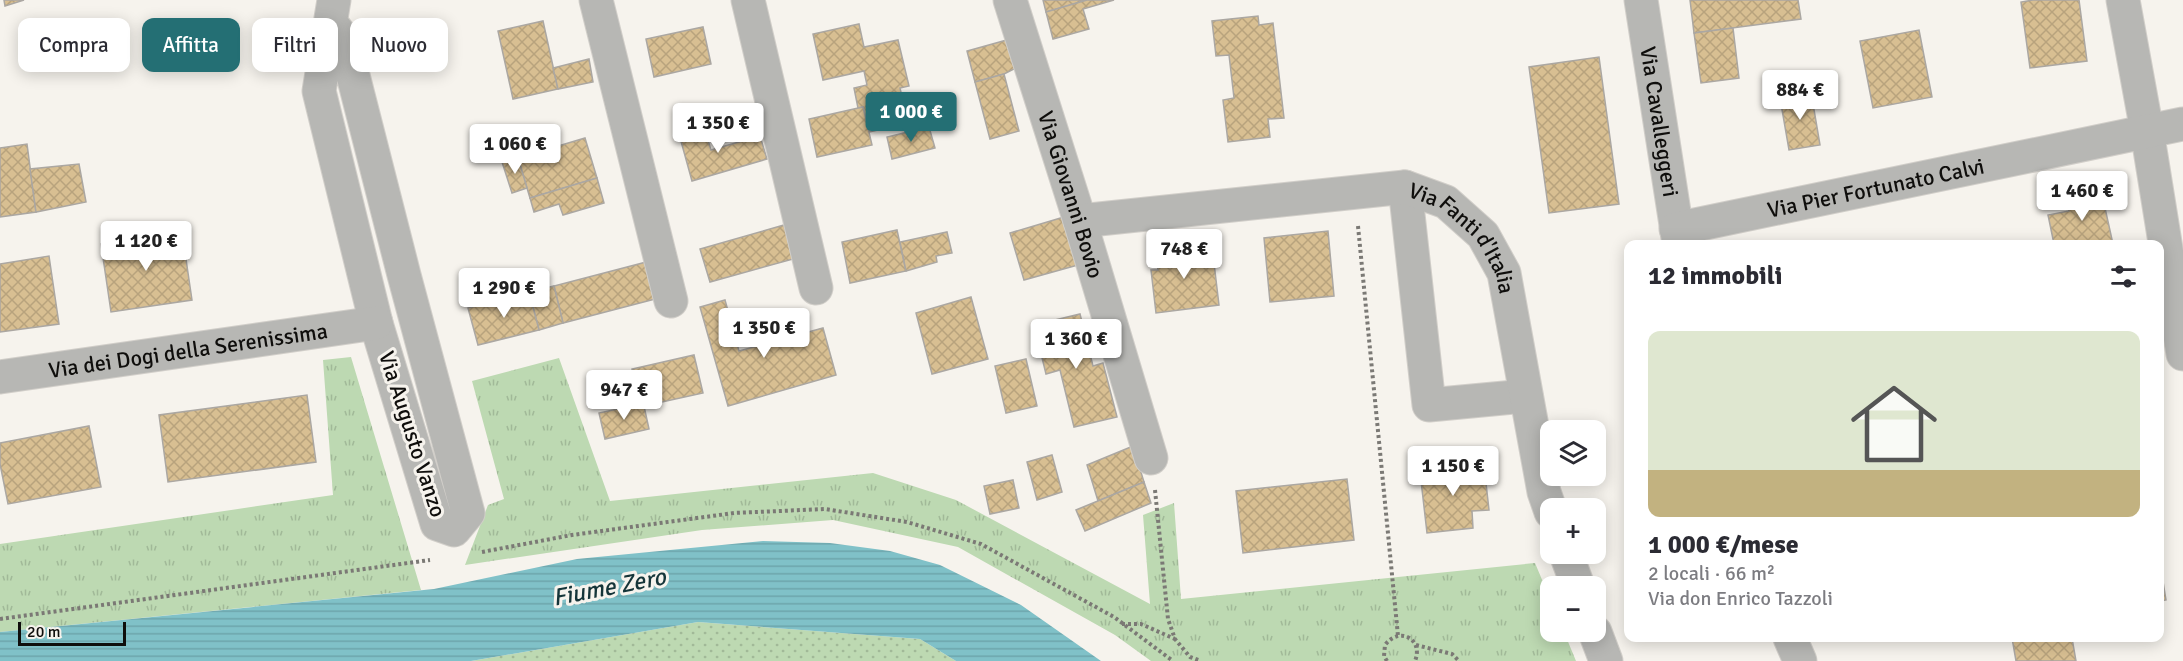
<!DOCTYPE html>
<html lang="it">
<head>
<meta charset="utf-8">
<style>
	:root { --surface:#fff; --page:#f2f2f3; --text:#2b2b33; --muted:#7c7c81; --line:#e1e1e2; --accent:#246f74 }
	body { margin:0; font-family:Signika,sans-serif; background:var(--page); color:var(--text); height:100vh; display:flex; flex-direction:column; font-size:22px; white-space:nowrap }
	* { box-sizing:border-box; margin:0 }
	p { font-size:20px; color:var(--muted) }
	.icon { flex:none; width:33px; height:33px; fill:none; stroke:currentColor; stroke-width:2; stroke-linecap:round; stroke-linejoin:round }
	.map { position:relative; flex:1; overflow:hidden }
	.sheet { position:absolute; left:1624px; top:240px; width:540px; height:402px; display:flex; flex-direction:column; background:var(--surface); border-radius:12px; box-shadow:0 3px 15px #0003 }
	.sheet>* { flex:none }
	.guide { position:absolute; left:18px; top:18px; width:570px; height:54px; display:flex; gap:12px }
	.buttons { position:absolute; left:1540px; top:420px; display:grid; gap:12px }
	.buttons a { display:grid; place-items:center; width:66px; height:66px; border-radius:12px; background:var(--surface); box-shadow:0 3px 15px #0003; font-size:30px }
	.scale { position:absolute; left:18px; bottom:15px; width:108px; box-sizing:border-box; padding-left:6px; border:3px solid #0f0e0c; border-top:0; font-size:16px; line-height:21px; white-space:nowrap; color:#0f0e0c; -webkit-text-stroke:4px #f6f3ed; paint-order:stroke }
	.price { position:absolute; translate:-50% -51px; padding:0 14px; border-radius:6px; background:#fff; color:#222; font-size:20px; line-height:39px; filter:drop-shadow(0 2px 3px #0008) }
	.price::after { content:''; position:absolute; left:50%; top:36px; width:18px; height:14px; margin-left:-9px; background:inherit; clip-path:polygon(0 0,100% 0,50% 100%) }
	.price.on { background:var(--accent); color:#fff }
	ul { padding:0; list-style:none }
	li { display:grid; align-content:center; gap:12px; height:318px; padding:0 24px }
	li+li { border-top:2px solid var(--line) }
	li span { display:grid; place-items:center; height:186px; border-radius:12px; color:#555 }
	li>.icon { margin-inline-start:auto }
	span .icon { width:108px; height:108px; fill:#fffc; stroke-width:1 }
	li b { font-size:26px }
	h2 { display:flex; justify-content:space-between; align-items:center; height:72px; padding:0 24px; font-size:26px }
	.tag { padding:0 21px; border-radius:12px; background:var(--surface); box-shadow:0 3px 15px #0003; font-size:21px; line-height:54px }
	.tag.on { background:var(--accent); color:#fff }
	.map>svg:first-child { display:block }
	.grass { fill:url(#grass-dots) }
	.park { fill:url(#park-tufts) }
	.water { fill:url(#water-rules) }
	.building { fill:url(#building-cross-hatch); stroke:#aba7a2; stroke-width:1.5 }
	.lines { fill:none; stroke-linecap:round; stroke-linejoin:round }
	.minor-casing { stroke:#d1cec9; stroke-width:35 }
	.path { stroke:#7b7975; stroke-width:4; stroke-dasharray:3 3; stroke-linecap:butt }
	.minor { stroke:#b7b7b4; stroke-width:33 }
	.labels { text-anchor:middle; stroke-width:6; stroke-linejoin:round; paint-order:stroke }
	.street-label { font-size:22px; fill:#0f0e0c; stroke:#f6f3ed }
	.water-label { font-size:24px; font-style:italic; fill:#153539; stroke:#f6f3ed }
</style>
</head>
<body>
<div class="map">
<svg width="2183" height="661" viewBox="0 0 2183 661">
	<defs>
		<pattern id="grass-dots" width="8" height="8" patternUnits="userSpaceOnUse" patternTransform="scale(1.5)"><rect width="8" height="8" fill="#bdd9b2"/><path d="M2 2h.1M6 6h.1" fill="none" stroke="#a1b998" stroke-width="1.8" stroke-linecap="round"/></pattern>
		<pattern id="park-tufts" width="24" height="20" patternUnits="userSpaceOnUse" patternTransform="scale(1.5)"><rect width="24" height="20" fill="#bdd9b2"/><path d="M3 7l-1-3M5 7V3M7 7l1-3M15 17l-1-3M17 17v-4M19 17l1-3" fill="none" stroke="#a1b998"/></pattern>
		<pattern id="water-rules" width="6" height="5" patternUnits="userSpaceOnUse" patternTransform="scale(1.5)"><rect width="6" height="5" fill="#80c1c8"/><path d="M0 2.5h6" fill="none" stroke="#6da5ab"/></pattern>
		<pattern id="building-cross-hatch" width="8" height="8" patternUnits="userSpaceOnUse" patternTransform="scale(1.5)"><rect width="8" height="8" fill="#d8bf92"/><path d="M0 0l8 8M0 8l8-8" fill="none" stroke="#b8a37d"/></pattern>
	</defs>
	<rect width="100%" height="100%" fill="#f6f3ed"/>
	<polygon class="grass" points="698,622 920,639 956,661 471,661"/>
	<g class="park">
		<polygon points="351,357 421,590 0,632 0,544 333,495 323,360"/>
		<polygon points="559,358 610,501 873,473 956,500 1150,604 1143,515 1174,503 1181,599 1535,563 1551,601 1551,632 1564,632 1576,661 1151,661 1115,635 958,547 833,520 702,530 465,565 488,505 504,499 472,381"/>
	</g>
	<polygon class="water" points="763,541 830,543 890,551 940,565 1021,605 1101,661 956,661 920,639 698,622 471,661 0,661 0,632 434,589 577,559"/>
	<g class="building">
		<polygon points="4,0 24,0 5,6"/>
		<polygon points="1043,0 1087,0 1046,12"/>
		<polygon points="1087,0 1114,0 1083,9 1089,29 1053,39 1046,12"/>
		<polygon points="1690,0 1798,0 1801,19 1694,33"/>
		<polygon points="2079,0 2087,61 2030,68 2021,2 2033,0"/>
		<polygon points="1258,16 1259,25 1273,23 1284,118 1268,119 1270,137 1228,142 1223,100 1234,98 1229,55 1216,56 1212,21"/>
		<polygon points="543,21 558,89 513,99 498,31"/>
		<polygon points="859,24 864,47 898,40 909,86 900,88 908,123 869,132 863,107 858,108 854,88 867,85 864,71 823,80 813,34"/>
		<polygon points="703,27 711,64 654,77 646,39"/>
		<polygon points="1733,28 1739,78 1701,83 1694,33"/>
		<polygon points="1919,30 1932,97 1873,108 1860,41"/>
		<polygon points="1014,38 1022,65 1004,74 975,82 967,51"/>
		<polygon points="1599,57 1619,204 1549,213 1529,67"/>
		<polygon points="589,59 593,82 558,89 553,68"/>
		<polygon points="1004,74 1019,131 990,139 975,82"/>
		<polygon points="1811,92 1820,145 1789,150 1780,98"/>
		<polygon points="863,107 872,145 817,157 809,119"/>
		<polygon points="704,127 711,150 760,136 767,159 692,181 679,134"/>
		<polygon points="929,127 935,148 892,159 887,137"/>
		<polygon points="585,138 597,178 530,198 518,158"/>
		<polygon points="27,144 36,212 0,217 0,148"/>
		<polygon points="518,158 527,188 512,193 502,162"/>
		<polygon points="79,164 86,202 36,212 30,169"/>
		<polygon points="597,178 604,203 563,215 559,204 534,212 530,198"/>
		<polygon points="2101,190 2113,244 2054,244 2048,215 2069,211 2066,198"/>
		<polygon points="1064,217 1078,265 1024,280 1010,233"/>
		<polygon points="784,225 793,259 710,282 700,249"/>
		<polygon points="897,230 906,271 850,283 842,242"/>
		<polygon points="1328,231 1334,296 1270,302 1264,238"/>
		<polygon points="182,232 192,300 111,312 101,244"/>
		<polygon points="947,232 952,253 936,256 937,262 906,271 900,242"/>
		<polygon points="1203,244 1206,264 1214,263 1219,305 1156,313 1151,270 1158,270 1155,250"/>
		<polygon points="49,256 59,324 0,332 0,264"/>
		<polygon points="654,260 663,297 563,323 554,286"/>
		<polygon points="554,286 563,323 539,330 529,292"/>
		<polygon points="529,292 539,330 478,345 468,308"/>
		<polygon points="971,297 988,359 932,374 916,313"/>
		<polygon points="725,300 739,351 823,328 836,375 728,406 700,307"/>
		<polygon points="1080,314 1093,366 1103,363 1117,417 1074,427 1060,370 1046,374 1034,325"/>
		<polygon points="694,355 703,393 644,406 640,404 632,369"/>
		<polygon points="1026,359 1037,406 1006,413 995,366"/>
		<polygon points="307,395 316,462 168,482 159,415"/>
		<polygon points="640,404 644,406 649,429 605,439 599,413"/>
		<polygon points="89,426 101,487 8,504 0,464 0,443"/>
		<polygon points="1133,446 1144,482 1098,501 1087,465"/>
		<polygon points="1052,455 1062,492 1037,500 1027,462"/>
		<polygon points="1484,465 1489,510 1472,511 1473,528 1427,533 1420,472"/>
		<polygon points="1347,479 1354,540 1243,553 1236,491"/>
		<polygon points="1013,480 1019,508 990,514 984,486"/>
		<polygon points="1144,482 1151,503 1085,531 1076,510"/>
		<polygon points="2160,563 2166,600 2160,601 2163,618 2160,619"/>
		<polygon points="2012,638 2072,638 2076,661 2016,661"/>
	</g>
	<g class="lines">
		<defs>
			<g id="minor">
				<polyline points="596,0 671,301"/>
				<polyline points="748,0 816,288"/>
				<path id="s1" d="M 1010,0 L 1080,221 L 1151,458"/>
				<path id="s2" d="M 1641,0 L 1679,244"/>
				<polyline points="2123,0 2147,131 2183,354"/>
				<polyline points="331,23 344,40 404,275 468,513 454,530 437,524 376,323 319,91 334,0"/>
				<polyline points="1405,187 1429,405 1526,396"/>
				<path id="s3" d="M 1080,221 L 1405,187 L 1446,202 L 1483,235 L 1504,273 L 1544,492 L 1551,512"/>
				<path id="s4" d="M 1676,229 L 2183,124"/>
				<path id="s5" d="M 0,377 L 376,323"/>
				<polyline points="1566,554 1578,586"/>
				<polyline points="1595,632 1606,661"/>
				<polyline points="1790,638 1800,661"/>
			</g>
		</defs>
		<use href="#minor" class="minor-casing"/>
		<g class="path">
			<polyline points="1358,226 1398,636"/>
			<polyline points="1155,490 1168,619 1175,639 1190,657 1201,661"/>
			<polyline points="482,552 572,535 734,513 825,509 907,522 981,544 1114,617 1173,661"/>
			<polyline points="0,619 430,560"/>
			<polyline points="1122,624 1141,624 1175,639"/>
			<polyline points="1416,645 1452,654 1459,661"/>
			<path d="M 1387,661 L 1384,656 L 1385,645 C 1399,626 1424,639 1415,661"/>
		</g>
		<use href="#minor" class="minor"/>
	</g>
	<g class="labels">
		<g class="street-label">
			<text dy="8" stroke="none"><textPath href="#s2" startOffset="123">Via Cavalleggeri</textPath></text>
			<text dy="8" stroke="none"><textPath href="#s4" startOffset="204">Via Pier Fortunato Calvi</textPath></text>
			<text dy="8" stroke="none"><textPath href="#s1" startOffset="204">Via Giovanni Bovio</textPath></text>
			<text dy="8" stroke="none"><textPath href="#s3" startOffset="408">Via Fanti d'Italia</textPath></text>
			<text dy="8" stroke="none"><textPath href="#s5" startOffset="190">Via dei Dogi della Serenissima</textPath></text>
			<text transform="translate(413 434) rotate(72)" y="8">Via Augusto Vanzo</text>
		</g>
		<g class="water-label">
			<text transform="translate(609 587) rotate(-11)" y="8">Fiume Zero</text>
		</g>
	</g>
</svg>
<div class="buttons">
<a><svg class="icon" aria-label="layers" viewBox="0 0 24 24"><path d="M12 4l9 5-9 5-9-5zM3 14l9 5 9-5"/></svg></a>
<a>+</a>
<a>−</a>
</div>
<div class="scale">20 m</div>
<b class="price" style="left:1800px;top:121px">884 €</b>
<b class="price on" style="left:911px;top:143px">1 000 €</b>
<b class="price" style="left:718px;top:154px">1 350 €</b>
<b class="price" style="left:515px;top:175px">1 060 €</b>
<b class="price" style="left:2082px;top:222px">1 460 €</b>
<b class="price" style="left:146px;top:272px">1 120 €</b>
<b class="price" style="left:1184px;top:280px">748 €</b>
<b class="price" style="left:504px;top:319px">1 290 €</b>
<b class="price" style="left:764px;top:359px">1 350 €</b>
<b class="price" style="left:1076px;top:370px">1 360 €</b>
<b class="price" style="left:624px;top:421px">947 €</b>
<b class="price" style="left:1453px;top:497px">1 150 €</b>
<div class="guide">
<a class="tag">Compra</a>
<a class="tag on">Affitta</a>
<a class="tag">Filtri</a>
<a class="tag">Nuovo</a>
</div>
<section class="sheet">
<h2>12 immobili<svg class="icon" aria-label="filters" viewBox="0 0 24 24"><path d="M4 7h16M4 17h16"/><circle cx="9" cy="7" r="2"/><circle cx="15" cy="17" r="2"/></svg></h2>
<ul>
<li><span style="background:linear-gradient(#dfe7d0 75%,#c2b280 0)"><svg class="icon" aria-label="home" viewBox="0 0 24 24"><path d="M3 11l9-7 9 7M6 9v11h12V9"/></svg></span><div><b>1 000 €/mese</b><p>2 locali · 66 m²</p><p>Via don Enrico Tazzoli</p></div></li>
</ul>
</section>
</div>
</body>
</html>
